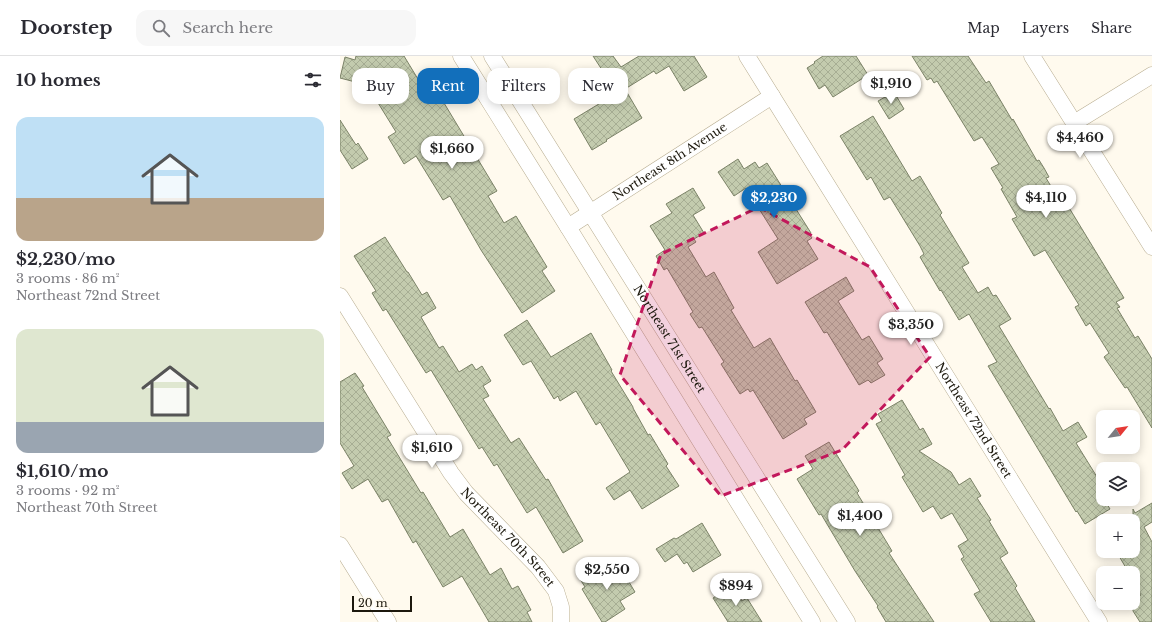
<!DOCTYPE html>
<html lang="en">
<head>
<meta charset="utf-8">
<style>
	:root { --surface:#fff; --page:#f7f7f7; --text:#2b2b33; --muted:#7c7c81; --line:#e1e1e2; --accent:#126fbb }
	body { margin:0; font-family:"Libre Baskerville",serif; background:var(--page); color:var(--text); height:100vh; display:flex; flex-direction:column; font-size:15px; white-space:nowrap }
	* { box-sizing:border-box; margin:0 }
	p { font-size:13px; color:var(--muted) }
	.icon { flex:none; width:22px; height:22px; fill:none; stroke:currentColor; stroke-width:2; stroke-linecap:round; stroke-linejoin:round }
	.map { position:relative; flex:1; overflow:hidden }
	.details { display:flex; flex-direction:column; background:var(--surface); width:340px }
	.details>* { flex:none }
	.hud { position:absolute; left:12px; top:12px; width:380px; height:36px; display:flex; gap:8px }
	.needle { width:26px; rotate:60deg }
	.controls { position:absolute; left:756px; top:354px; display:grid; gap:8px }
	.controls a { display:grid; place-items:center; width:44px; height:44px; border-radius:8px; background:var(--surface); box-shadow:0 2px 10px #0003; font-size:20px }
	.scale { position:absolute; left:12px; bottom:10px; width:60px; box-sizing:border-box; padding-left:4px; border:2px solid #1c180d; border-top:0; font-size:11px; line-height:14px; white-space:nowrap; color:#1c180d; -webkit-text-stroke:3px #fffaee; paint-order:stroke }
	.price { position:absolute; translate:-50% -34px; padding:0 9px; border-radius:14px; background:#fff; color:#222; font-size:13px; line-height:26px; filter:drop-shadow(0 1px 2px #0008) }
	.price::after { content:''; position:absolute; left:50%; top:24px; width:12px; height:9px; margin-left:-6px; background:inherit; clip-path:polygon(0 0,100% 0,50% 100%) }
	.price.current { background:var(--accent); color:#fff }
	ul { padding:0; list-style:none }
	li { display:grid; align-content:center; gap:8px; height:212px; padding:0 16px }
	li span { display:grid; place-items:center; height:124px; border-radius:12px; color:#555 }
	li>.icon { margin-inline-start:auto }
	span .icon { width:72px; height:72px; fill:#fffc; stroke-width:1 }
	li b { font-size:17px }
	h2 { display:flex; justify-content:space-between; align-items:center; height:48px; padding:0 16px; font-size:17px }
	.chip { padding:0 14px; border-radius:12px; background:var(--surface); box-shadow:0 2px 10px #0003; font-size:14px; line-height:36px }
	.chip.current { background:var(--accent); color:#fff }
	header { display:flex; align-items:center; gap:24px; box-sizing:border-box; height:56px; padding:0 20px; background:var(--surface); border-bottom:1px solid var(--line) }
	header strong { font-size:19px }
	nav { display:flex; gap:22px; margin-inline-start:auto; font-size:14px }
	.search { width:280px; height:36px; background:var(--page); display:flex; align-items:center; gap:10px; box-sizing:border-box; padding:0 14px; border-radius:12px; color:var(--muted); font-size:15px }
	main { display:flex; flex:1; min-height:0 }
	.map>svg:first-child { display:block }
	.building { fill:url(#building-cross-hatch); stroke:#7b8267 }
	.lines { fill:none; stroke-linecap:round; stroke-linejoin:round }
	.street-casing { stroke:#b8ad91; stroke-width:17 }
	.street { stroke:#fff; stroke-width:16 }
	.marked { fill:#c2185b; fill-opacity:0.2; stroke:#c2185b; stroke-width:3; stroke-dasharray:8 5; stroke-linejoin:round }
	.labels { text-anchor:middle; stroke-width:3.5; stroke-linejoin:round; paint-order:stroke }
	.street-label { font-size:12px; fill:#1c180d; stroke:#fffaee }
</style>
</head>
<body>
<header>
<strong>Doorstep</strong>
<div class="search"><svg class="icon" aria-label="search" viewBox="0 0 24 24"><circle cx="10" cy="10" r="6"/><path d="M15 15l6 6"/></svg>Search here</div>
<nav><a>Map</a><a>Layers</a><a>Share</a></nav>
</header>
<main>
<section class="details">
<h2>10 homes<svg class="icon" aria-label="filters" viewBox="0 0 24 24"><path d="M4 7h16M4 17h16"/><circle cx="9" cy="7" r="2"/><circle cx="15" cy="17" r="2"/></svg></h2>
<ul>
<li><span style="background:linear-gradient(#bfe0f5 65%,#b9a48a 0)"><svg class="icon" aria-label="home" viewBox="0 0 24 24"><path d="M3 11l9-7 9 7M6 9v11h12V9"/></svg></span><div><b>$2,230/mo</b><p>3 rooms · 86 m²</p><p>Northeast 72nd Street</p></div></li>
<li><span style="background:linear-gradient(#dfe7d0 75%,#9aa5b1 0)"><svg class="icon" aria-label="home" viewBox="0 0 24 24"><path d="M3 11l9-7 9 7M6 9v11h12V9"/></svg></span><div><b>$1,610/mo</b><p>3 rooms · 92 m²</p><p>Northeast 70th Street</p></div></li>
</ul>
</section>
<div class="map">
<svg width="812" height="566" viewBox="0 0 812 566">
	<defs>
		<pattern id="building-cross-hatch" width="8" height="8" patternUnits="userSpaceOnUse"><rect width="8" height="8" fill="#c3cbae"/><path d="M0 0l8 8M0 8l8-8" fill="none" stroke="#a7ae94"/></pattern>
	</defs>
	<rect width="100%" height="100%" fill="#fffaee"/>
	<g class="building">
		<polygon points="16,0 64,0 84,33 92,27 157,135 148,140 164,167 176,160 207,211 202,215 215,235 182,257 141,194 110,140 103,144 76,100 64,108 48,81 56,76 27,29 0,22 5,1 15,4"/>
		<polygon points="253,0 273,0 281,11 299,0 354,0 367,21 344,35 329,10 316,18 314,15 285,33 302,62 266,84 267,85 252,94 234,63 277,37"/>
		<polygon points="483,0 516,0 528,19 493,41 485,29 479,33 467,12 475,7 474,6"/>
		<polygon points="572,0 628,0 646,27 649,25 672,64 673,63 697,105 699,104 704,112 709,121 706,122 724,152 728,150 784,242 776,246 780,251 777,252 795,282 798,280 812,303 812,372 787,331 785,332 764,301 769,297 750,267 746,270 735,251 739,249 705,194 694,200 672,163 677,161 661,133 663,132 651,112 659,108 642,81 634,85 597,25 594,27 591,22 587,24"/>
		<polygon points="554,36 564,53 549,63 538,45"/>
		<polygon points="533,60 572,125 580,120 602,157 600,159 629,207 622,211 638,237 648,231 653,240 656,239 671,263 659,270 709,353 710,352 723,375 738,366 747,381 736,387 762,429 758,432 763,441 763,443 764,443 770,453 745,468 737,455 736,456 648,310 657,306 629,258 619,264 601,234 600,235 580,201 584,198 580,190 550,141 544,144 531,121 527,124 500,80"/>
		<polygon points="0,64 16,89 18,87 28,103 12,113 0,94"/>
		<polygon points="398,103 404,113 415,106 419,112 427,107 471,177 469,178 472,182 467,185 478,203 437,228 418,196 438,183 406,132 394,140 378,116"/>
		<polygon points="353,132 365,152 353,159 364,177 354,183 356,186 348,191 366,221 374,216 394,252 391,254 414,292 430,282 455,325 457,324 476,356 464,363 467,368 443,383 413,334 410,336 408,333 400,338 381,308 384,306 362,271 359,272 350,258 353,256 327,212 324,214 316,200 325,194 310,170 332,157 326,148"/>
		<polygon points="45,181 67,216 68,216 82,239 87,236 96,252 81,261 99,292 103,290 119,316 132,308 136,314 142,310 151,325 143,330 149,340 143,343 171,387 179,382 206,424 208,423 243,485 223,497 196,451 187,457 157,408 154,410 142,391 139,393 91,314 86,317 46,253 43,255 32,237 36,235 14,200"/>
		<polygon points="506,221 514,235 498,245 522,284 529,280 543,303 537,307 545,319 531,327 528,324 519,329 487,276 484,277 465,246"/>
		<polygon points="187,264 211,301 251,277 272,314 271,315 293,351 293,352 308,379 310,378 328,408 326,410 339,430 302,453 290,434 274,444 266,432 290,416 260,366 256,369 236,335 220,345 218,340 214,343 191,305 183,309 164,279"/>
		<polygon points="15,317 24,330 22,331 51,379 47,381 81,437 83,436 110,481 123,473 150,519 161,512 172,533 178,530 191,554 187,556 192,566 149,566 122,520 103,531 76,485 73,487 48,443 42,446 28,423 12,433 2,417 14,410 0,387 0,326"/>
		<polygon points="562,344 580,374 583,372 592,388 579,395 611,416 619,429 630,422 641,440 637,442 651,464 649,465 668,497 660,502 677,530 675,532 695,566 651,566 634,538 640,535 621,503 624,501 618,490 628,484 612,457 601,463 593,450 583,456 562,421 565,419 536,368 542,365 538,358"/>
		<polygon points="489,386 519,435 517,437 552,495 549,497 594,566 546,566 537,551 538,550 515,515 481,458 479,459 457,423 473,413 465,400"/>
		<polygon points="812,447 812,466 804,471 812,486 812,566 800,566 793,555 793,544 801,539 793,525 793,517 789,517 776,495 793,495 793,453 795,457"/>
		<polygon points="362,467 381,499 353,516 347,506 344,508 337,498 325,506 316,493 334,482 336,483"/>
		<polygon points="271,505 282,524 286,521 295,536 280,545 285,553 265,566 262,566 242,533 245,531 240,523"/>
		<polygon points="393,530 402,545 407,542 422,566 388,566 373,542"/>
	</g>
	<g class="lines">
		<defs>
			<g id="street">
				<polyline points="121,0 228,171 472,566"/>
				<path id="s1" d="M 152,0 L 507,566"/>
				<path id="s2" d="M 407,0 L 759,566"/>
				<polyline points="692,0 812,191"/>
				<polyline points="734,67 812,19"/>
				<path id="s3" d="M 228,171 L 432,40"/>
				<path id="s4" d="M 0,240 L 111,417 L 126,437 L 198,511 L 216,535 L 221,551 L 221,566"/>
				<polyline points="0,489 48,566"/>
			</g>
		</defs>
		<use href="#street" class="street-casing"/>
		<use href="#street" class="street"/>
	</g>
	<path class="marked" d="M 419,151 L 530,211 L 590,301 L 502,394 L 381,440 L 280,319 L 321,198 Z"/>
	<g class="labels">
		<g class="street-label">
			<text dy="4" stroke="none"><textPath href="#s3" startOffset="121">Northeast 8th Avenue</textPath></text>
			<text dy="4" stroke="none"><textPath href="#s1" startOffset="334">Northeast 71st Street</textPath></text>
			<text dy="4" stroke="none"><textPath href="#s2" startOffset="429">Northeast 72nd Street</textPath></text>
			<text dy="4" stroke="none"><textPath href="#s4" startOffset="295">Northeast 70th Street</textPath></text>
		</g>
	</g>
</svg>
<div class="controls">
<a><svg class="needle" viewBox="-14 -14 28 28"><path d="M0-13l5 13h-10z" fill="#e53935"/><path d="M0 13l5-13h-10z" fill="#7c7c81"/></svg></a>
<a><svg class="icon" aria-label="layers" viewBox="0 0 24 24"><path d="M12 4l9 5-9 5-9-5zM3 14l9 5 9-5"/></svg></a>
<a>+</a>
<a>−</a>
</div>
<div class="scale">20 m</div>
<b class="price" style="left:551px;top:49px">$1,910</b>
<b class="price" style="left:740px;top:103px">$4,460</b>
<b class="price" style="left:112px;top:114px">$1,660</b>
<b class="price current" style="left:434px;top:163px">$2,230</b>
<b class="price" style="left:706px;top:163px">$4,110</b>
<b class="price" style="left:571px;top:290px">$3,350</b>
<b class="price" style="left:92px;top:413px">$1,610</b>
<b class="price" style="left:520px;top:481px">$1,400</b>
<b class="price" style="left:267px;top:535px">$2,550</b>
<b class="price" style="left:396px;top:551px">$894</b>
<div class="hud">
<a class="chip">Buy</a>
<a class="chip current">Rent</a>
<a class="chip">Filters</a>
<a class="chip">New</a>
</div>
</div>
</main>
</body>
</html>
